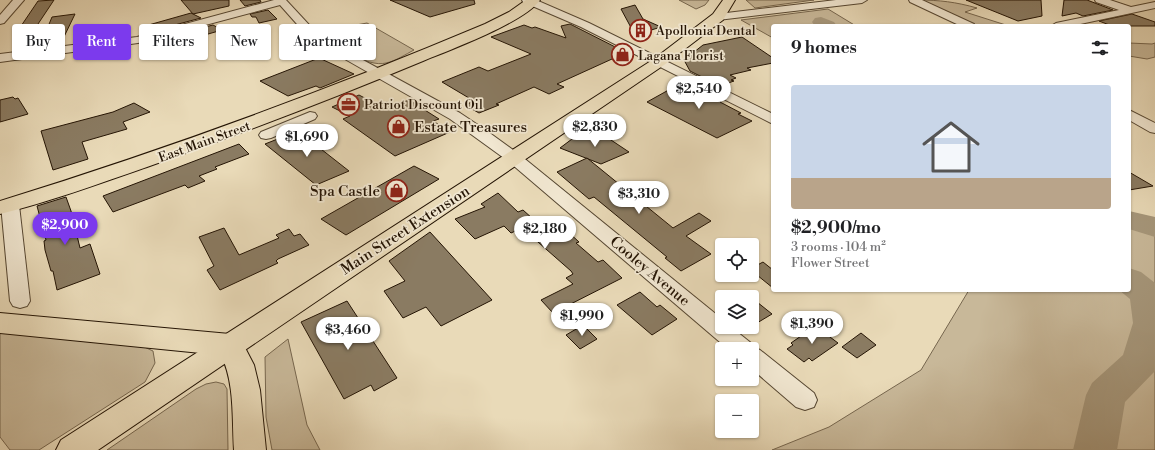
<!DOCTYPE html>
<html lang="en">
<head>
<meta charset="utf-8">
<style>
	:root { --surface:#fff; --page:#f2f2f2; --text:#202124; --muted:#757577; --line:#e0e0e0; --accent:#7c3aed }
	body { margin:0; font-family:"Libre Bodoni",serif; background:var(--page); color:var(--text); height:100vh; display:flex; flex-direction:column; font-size:15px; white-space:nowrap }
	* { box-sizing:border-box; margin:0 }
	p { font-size:13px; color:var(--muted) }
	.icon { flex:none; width:22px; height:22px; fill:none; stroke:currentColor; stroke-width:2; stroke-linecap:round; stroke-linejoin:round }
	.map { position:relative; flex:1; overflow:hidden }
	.sheet { position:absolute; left:771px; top:24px; width:360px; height:268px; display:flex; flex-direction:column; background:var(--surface); border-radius:4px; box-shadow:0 1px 3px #0004 }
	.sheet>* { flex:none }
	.top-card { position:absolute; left:12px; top:24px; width:380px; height:36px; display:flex; gap:8px }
	.buttons { position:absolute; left:715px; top:238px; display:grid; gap:8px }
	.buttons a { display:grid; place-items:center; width:44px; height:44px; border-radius:4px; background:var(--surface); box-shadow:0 1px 3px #0004; font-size:20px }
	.price { position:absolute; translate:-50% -34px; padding:0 9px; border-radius:14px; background:#fff; color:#222; font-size:13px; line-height:26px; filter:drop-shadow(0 1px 2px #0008) }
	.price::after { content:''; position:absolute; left:50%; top:24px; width:12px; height:9px; margin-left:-6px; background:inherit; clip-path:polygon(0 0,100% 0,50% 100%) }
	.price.selected { background:var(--accent); color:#fff }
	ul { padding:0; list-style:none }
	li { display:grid; align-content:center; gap:8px; height:212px; padding:0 20px }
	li+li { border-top:1px solid var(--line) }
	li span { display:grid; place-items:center; height:124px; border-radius:4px; color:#555 }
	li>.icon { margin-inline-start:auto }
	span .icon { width:72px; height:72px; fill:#fffc; stroke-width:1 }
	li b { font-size:17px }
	h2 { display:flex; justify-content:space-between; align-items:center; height:48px; padding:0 20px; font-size:17px }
	.chip { padding:0 14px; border-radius:4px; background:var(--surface); box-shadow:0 1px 3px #0004; font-size:14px; line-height:36px }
	.chip.selected { background:var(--accent); color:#fff }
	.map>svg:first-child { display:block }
	.green { fill:#c8b899; stroke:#76664e }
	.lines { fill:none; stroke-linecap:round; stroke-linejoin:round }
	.river { fill:#a6977b; fill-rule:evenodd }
	.building { fill:#8a7b62; stroke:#241404 }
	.minor-casing { stroke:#554631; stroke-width:2 }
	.major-casing { stroke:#241404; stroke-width:2 }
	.highway-casing { stroke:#241404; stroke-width:2 }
	.minor { fill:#f1e7d1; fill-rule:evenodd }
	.major { fill:#e9dab8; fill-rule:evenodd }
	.highway { fill:#e9dab8; fill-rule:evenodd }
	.labels { text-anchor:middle; stroke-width:3.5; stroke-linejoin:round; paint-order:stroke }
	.far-poi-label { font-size:13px; fill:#241404; stroke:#f1e7d1; text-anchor:start }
	.far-street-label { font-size:13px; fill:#241404; stroke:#f1e7d1 }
	.poi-label { font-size:15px; fill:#241404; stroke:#f1e7d1; text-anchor:start }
	.street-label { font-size:15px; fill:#241404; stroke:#f1e7d1 }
</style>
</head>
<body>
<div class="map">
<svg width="1155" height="450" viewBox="0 0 1155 450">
	<rect width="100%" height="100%" fill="#e9dab8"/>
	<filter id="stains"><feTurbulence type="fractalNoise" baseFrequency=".005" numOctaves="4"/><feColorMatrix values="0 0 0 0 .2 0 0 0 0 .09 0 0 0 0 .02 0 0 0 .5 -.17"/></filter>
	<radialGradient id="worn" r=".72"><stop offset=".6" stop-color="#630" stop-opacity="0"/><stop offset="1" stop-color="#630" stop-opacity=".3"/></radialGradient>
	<g class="green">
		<polygon points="679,0 709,0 705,5 696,9"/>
		<polygon points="746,0 814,0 755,8"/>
		<path d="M 918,0 C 939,0 956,2 977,8 L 965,12 L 1009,26 L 975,26 Z"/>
		<polygon points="828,9 856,26 773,26 773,38 741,20"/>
		<path d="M 367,23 L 414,50 C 406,54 396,61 386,63 C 367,68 334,44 318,34 L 318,32 Z"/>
		<polygon points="1129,43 1152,44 1155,43 1155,57 1147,59 1129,56"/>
		<polygon points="1129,212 1155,219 1155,450 772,450 829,427 921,370 969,290 1129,290"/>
		<polygon points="0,331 140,345 153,351 155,363 145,382 39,450 10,450 0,437"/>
		<polygon points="288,339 307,425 320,450 272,450 266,417 265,357"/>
		<polygon points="216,382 224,384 227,389 228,450 107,450 196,389 206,384"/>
	</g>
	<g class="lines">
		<g class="river">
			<polygon points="821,17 834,22 837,26 815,26 812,22 815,18"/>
			<polygon points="1129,211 1155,217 1155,237 1129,229"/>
			<polygon points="1129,268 1141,272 1155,283 1155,371 1125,402 1117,450 1073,450 1086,395 1092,383 1123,355 1133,323 1130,299 1119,290 1129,290"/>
		</g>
	</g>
	<g class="building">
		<polygon points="54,0 36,27 19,29 38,1"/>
		<polygon points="181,0 229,0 229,6 193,14"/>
		<polygon points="240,0 260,0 261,2 245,6"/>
		<polygon points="390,0 474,0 475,4 430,17"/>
		<polygon points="966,0 1041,0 1042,16 1018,21"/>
		<polygon points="1064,0 1087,0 1113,10 1083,16 1076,13 1062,16"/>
		<polygon points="635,5 643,19 661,27 635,35 621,9"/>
		<polygon points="268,10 277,19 259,23 256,17 252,17 250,14"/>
		<polygon points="191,13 201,18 152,31 145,26"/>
		<polygon points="75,14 61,43 40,46 52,17"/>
		<polygon points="1132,14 1155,22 1155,26 1112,26 1099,21"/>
		<polygon points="570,24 631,55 614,60 612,59 557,84 564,87 549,94 534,87 496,104 499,105 479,113 465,105 474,101 442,82 479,67 488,71 531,54 491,37 524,25 532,28 535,27 566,38 561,26"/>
		<polygon points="213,25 222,30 170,45 161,38"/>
		<polygon points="742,37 773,58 773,63 747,68 751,70 730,75 736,78 731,80 734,81 720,86 690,71 684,60 703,45"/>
		<polygon points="319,58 354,74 320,88 316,86 288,96 260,81"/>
		<polygon points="685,81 705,91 702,92 721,101 720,102 741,113 738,114 752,121 717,138 647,102 674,87 672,86"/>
		<polygon points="359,95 378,105 387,102 393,106 409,100 439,119 433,121 450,132 395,156 343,119 350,116 332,107"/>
		<polygon points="13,97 15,99 18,98 28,114 0,122 0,100"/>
		<polygon points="134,103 150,112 123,122 127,129 82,142 88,159 53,170 41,131 113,112"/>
		<polygon points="596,130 629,152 601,164 560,148 572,139"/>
		<polygon points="298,131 349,171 316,185 265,144"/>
		<polygon points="239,144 249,154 215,167 217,169 199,176 205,181 188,188 185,185 113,212 103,196"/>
		<polygon points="587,158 673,228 699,213 711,221 686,236 711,254 681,271 665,258 667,257 594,197 589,199 557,172"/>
		<polygon points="414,166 439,179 346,235 321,219"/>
		<polygon points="1129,172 1153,186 1129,190"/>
		<polygon points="498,193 518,212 523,210 553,237 566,230 579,242 576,243 598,262 603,260 622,278 553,313 541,300 573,284 566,278 573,274 571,271 522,228 511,233 504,226 475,239 455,219 485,207 481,204"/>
		<polygon points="66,197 71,211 80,248 90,244 100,274 57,290 53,271 51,271 45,250 44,241 46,240 37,206"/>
		<polygon points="224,228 239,255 279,238 276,235 289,229 294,236 300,234 309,245 278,259 276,261 278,263 220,290 207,270 214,266 199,237"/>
		<polygon points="430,232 492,300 441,326 426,307 403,318 384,291 405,281 389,261"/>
		<polygon points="763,262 773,270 773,288 752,271 752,268"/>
		<polygon points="640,292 657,307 660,305 677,319 652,335 617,305"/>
		<polygon points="752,298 772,314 752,326"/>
		<polygon points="347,301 397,378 374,391 371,385 344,399 301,322"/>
		<polygon points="583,325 597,339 580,349 566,335"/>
		<polygon points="818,328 838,343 812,361 809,358 804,362 787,349 793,345 791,343 811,329 813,331"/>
		<polygon points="861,333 876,345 857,358 842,347"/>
	</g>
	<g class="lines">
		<defs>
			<g id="minor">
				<polygon points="13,0 24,0 4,23 0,24 0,15"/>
				<polygon points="274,0 286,0 312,28 330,42 460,113 487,131 520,155 722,319 722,327 731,327 751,343 753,347 760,350 814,393 817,400 814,407 805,410 796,407 752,369 752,349 728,349 508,161 450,119 322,46 304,32 280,5 138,43 0,62 0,54 137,37"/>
				<polygon points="522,0 536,0 589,23 773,114 773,124 581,27 523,2"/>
				<polygon points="836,0 867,0 862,3 718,20 713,17 718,14"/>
				<polygon points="909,0 922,0 974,24 975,26 961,26 910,2"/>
				<polygon points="1095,0 1110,0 1131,7 1155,2 1155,8 1071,26 1051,26 1056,23 1119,10 1096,2"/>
				<polygon points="1129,110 1155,123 1155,133 1150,132 1129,120"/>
				<polygon points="310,112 315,113 317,116 315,119 271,138 266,139 261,138 259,135 261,132"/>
				<polygon points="10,200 16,201 19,205 30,301 27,306 20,308 13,306 10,301 1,205 4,201"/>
			</g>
			<g id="major">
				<path d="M 526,0 L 540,0 C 525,22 450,50 423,61 C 332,99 240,134 147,167 C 98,184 49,202 0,214 L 0,201 C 165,150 326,91 485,24 L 509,12 Z"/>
				<polygon points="723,0 735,0 723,20 664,65 98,450 56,450 61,440 654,59 713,14"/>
			</g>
			<path id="highway" d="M 0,313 L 230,334 L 240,338 L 254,365 L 260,390 L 266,450 L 234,450 C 232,419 235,383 221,355 L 0,333 Z"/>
		</defs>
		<use href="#minor" class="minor-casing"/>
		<use href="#major" class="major-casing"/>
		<use href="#highway" class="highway-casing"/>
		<use href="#minor" class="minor"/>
		<use href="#major" class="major"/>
		<use href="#highway" class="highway"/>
	</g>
	<defs>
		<symbol id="building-ring" viewBox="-11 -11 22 22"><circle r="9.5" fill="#f1e7d1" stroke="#8f2418" stroke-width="1.5"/><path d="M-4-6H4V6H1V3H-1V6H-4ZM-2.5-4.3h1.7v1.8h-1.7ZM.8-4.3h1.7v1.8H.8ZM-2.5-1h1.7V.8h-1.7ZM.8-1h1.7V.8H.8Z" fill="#8f2418"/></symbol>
		<symbol id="shop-ring" viewBox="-11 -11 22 22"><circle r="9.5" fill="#f1e7d1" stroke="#8f2418" stroke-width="1.5"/><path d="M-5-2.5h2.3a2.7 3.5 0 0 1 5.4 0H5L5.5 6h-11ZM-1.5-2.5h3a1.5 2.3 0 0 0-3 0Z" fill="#8f2418"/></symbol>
		<symbol id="office-ring" viewBox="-11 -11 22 22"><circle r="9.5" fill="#f1e7d1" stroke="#8f2418" stroke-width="1.5"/><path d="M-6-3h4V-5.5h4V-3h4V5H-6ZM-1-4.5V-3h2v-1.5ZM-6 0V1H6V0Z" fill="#8f2418"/></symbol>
	</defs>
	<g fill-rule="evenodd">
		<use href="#building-ring" x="628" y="18" width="25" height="25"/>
		<use href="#shop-ring" x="610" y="42" width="25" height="25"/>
		<use href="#office-ring" x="336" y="92" width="25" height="25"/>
		<use href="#shop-ring" x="386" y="114" width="25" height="25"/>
		<use href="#shop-ring" x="384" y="178" width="25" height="25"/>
	</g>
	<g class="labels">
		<g class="far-poi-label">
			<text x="656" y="35">Apollonia Dental</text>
			<text x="638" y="60">Lagana Florist</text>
			<text x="364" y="109">Patriot Discount Oil</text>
		</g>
		<g class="far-street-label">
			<text transform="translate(204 141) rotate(-20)" y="5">East Main Street</text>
		</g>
		<g class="poi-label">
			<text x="414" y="132">Estate Treasures</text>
			<text x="380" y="196" text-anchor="end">Spa Castle</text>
		</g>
		<g class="street-label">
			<text transform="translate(405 230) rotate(-33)" y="5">Main Street Extension</text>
			<text transform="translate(650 271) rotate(40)" y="5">Cooley Avenue</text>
		</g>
	</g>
	<rect width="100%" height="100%" filter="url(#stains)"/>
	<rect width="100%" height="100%" fill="url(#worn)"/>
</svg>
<div class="buttons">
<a><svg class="icon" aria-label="locate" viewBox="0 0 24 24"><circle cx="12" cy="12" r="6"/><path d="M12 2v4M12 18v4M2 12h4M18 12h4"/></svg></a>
<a><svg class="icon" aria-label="layers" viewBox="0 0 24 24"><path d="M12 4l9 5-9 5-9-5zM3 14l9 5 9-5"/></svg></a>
<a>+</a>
<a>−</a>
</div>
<b class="price" style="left:699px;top:110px">$2,540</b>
<b class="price" style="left:595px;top:148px">$2,830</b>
<b class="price" style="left:307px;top:158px">$1,690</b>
<b class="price" style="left:639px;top:215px">$3,310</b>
<b class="price selected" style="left:65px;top:246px">$2,900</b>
<b class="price" style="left:545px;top:250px">$2,180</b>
<b class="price" style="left:582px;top:337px">$1,990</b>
<b class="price" style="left:812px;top:345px">$1,390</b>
<b class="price" style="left:348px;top:351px">$3,460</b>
<div class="top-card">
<a class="chip">Buy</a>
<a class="chip selected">Rent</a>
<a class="chip">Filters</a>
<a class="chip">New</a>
<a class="chip">Apartment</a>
</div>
<section class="sheet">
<h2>9 homes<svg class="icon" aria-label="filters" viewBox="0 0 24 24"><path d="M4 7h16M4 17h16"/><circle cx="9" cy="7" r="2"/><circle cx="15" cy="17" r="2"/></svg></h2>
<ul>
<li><span style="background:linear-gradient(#c9d6e8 75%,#b9a48a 0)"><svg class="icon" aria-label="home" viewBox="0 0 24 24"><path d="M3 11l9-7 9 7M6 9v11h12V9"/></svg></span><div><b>$2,900/mo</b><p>3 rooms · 104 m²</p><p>Flower Street</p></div></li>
</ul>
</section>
</div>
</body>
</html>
